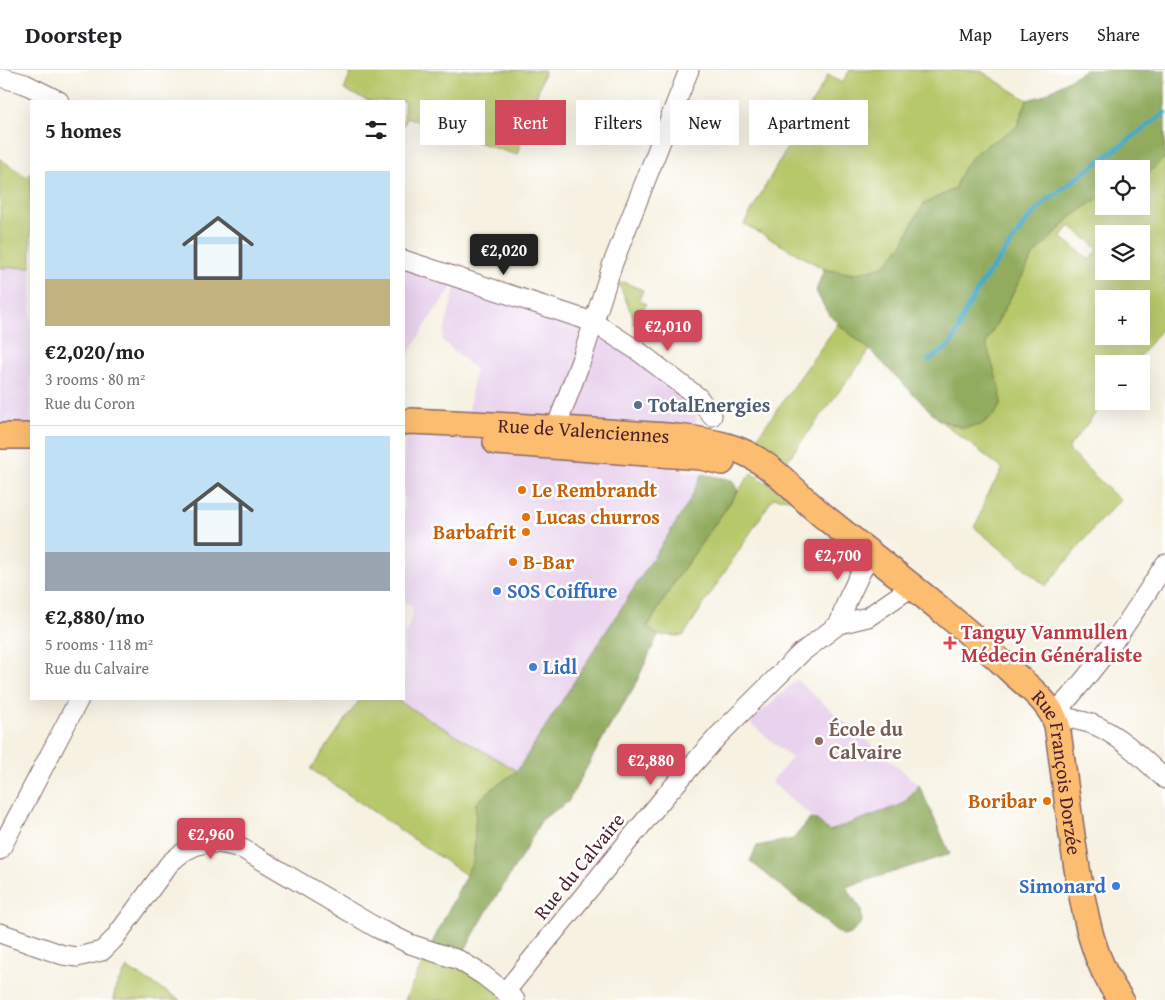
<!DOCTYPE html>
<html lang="en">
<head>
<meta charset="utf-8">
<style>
	:root { --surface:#fff; --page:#f2f2f2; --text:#202124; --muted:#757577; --line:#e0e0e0; --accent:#d1495b }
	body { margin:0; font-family:"Gentium Book Plus",serif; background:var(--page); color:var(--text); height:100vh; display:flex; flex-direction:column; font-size:19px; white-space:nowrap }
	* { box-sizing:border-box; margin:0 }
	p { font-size:16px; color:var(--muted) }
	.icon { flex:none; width:28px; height:28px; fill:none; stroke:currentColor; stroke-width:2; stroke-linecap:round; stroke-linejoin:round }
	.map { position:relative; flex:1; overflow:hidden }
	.panel { position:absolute; left:30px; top:30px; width:375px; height:600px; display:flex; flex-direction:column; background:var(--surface); border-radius:0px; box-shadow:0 5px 20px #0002 }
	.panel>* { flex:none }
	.banner { position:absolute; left:420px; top:30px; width:475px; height:45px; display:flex; gap:10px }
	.tools { position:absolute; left:1095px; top:90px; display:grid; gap:10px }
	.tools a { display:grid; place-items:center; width:55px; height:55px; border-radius:0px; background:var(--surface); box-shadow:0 5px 20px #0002; font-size:25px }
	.price { position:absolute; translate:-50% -42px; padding:0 11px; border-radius:5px; background:var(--accent); color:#fff; font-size:16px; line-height:32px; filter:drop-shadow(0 1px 2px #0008) }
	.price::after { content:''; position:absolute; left:50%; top:30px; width:15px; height:11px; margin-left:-8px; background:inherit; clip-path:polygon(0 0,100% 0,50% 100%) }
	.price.on { background:#222; color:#fff }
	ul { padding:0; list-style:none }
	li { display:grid; align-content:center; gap:10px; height:265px; padding:0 15px }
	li+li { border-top:1px solid var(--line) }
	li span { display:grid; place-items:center; height:155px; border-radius:0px; color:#555 }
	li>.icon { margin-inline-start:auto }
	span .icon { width:90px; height:90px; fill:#fffc; stroke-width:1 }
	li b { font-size:21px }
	h2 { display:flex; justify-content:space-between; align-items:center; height:60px; padding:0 15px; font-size:21px }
	.pill { padding:0 18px; border-radius:0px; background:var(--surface); box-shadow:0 5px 20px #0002; font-size:18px; line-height:45px }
	.pill.on { background:var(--accent); color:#fff }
	header { display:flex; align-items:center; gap:30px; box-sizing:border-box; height:70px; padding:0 25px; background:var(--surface); border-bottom:1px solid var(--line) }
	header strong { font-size:24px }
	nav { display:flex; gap:28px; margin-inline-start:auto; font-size:18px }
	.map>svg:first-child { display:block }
	.built { fill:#e9d2ed }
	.green { fill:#b7c86b; stroke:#80744b; fill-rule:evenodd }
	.forest { fill:#91ac5f; stroke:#6e6645 }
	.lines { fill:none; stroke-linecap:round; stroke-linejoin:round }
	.stream { stroke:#47aac7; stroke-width:5 }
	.minor-casing { stroke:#86686b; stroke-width:21 }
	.major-casing { stroke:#86686b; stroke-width:28 }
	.minor { stroke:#fff; stroke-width:19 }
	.major { stroke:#fcbd6f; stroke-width:25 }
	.service-dot { fill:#5c6f8a; stroke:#fff; stroke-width:2 }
	.food-dot { fill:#e8710a; stroke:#fff; stroke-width:2 }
	.shop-dot { fill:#3f7fe0; stroke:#fff; stroke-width:2 }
	.health-dot { fill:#e0444e; stroke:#fff; stroke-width:2 }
	.education-dot { fill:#8d6e63; stroke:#fff; stroke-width:2 }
	.labels { text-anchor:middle; stroke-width:5; stroke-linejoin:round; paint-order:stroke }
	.service-label { font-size:20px; font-weight:bold; fill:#4e5e75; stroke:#fff; text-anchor:start }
	.street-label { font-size:20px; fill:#4a1f2b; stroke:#fff }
	.food-label { font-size:20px; font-weight:bold; fill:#c56008; stroke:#fff; text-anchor:start }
	.shop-label { font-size:20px; font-weight:bold; fill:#366cbe; stroke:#fff; text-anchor:start }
	.health-label { font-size:20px; font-weight:bold; fill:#be3a42; stroke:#fff; text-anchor:start }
	.education-label { font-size:20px; font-weight:bold; fill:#785e54; stroke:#fff; text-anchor:start }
</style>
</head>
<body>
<header>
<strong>Doorstep</strong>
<nav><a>Map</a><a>Layers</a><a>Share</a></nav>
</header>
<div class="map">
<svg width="1165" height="930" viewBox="0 0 1165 930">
	<rect width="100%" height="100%" fill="#fff"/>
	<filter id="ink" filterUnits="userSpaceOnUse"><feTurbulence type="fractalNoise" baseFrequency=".02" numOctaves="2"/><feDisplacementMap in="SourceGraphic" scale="10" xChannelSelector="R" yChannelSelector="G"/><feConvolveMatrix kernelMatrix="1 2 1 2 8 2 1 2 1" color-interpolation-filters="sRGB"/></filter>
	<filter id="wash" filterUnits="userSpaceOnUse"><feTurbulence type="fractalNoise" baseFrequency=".0096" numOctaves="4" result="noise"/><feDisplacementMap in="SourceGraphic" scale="20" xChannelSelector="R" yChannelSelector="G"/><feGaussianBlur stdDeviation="1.12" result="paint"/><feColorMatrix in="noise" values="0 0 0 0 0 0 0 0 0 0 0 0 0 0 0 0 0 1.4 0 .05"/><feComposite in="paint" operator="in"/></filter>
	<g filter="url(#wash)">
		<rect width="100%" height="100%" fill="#f6f1e1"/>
		<g class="built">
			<polygon points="404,190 593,252 698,327 696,353 711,362 467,354 475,299 442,270 457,210 430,248 404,292"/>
			<polygon points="31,197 31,366 0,366 0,198"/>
			<polygon points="404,363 590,379 702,404 689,432 517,701 395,629 404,629 404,565 408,559 413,537 404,531"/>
			<polygon points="796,610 919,715 903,734 829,761 771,712 792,688 750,653"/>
		</g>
		<g class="green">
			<polygon points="352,0 545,0 517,85 437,59 441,47 424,42 421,53 407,47 404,55 404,31 370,31 344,20"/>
			<polygon points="850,0 979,0 1027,30 1017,57 979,80 965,95 954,119 924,134 914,150 903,174 884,196 854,204 824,199 744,154 828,5 842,13"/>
			<path d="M 1165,87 L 1165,254 L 1134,294 L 1104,294 L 1104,331 L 1105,331 L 1069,377 L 1070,382 L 1120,430 L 1098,453 L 1046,516 L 974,457 L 979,449 L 985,428 L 1003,399 L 938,349 L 963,358 L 990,292 L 986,273 L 1033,186 L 1071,147 L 1104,124 L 1104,136 L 1141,136 L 1141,111 ZM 1070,156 L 1099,179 L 1090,190 L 1061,167 ZM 1104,164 L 1141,164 L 1141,201 L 1104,201 ZM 1104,229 L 1141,229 L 1141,266 L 1104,266 Z"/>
			<polygon points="0,89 27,107 31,102 31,197 0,198"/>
			<polygon points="623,212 643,220 639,230 646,234 633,255 633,247 619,214"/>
			<polygon points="838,254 870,280 778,403 746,383"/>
			<polygon points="751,403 793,429 773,428 683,566 658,565 647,558 677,508"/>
			<polygon points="360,629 395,629 517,701 492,719 476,733 474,789 466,805 311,699"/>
			<polygon points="429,879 505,922 499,930 405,930"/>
			<polygon points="127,898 180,930 113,930 116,916"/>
		</g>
		<g class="forest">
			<polygon points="1085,0 1165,0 1165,87 1141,111 1141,99 1104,99 1104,124 1071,147 1033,186 986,273 1000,320 1001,333 996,343 981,355 963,358 938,349 870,280 838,254 827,242 816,221 824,199 854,204 884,196 903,174 914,150 924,134 954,119 965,95 979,80 1017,57 1027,30 1042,26"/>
			<polygon points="702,404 732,410 738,421 677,508 647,557 658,565 634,617 604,666 568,732 542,749 520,789 487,841 459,890 429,879 474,789 476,733 492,719 517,701 689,432"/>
			<polygon points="919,715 950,784 846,817 861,839 862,852 851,864 843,866 750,791 757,776 793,769 810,749 817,750 829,761 903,734"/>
		</g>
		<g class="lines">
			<polyline class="stream" points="929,290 949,276 956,265 965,242 981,214 1029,148 1047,130 1165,43"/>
		</g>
	</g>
	<g filter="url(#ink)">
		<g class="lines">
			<defs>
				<g id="minor">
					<polyline points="0,7 25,14 59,31"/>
					<polyline points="404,190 593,252 638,281 698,327 712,346"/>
					<polyline points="555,370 556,358 583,285 613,193 689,0"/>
					<path d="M 1165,494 C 1132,547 1097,599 1054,644 C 1066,648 1080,650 1092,654 C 1120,665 1143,689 1165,709"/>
					<polyline points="839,554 847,531 870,483"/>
					<polyline points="0,780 79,629"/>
					<path d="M 0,863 L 63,885 L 77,887 L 102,881 L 114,869 L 169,794 C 194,770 210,769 243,779 L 377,858 L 410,874 L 459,890 L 483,905 L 515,930"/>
					<polyline points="505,922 666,725 718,666 801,583 839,554 868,547 913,516"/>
				</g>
				<g id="major">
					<path id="s1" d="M 404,352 L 411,351 C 476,354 542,357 607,362 C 647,365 688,365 727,376 C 770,388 794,423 827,449 C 889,499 953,546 1011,601 C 1028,617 1050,632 1057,655 C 1064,702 1069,750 1077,798 C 1085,845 1092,890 1121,930"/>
					<polyline points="0,366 31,366"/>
					<polyline points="496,372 701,387 722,392"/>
				</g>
			</defs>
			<use href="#minor" class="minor-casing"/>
			<use href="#major" class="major-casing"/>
			<use href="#minor" class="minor"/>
			<use href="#major" class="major"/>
		</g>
	</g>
	<circle class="service-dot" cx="638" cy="335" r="5"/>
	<g class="food-dot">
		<circle cx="522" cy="420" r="5"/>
		<circle cx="526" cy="447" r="5"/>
		<circle cx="526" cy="462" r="5"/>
		<circle cx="513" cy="492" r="5"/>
		<circle cx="1047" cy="731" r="5"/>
	</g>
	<g class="shop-dot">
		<circle cx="497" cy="521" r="5"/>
		<circle cx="533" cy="597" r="5"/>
		<circle cx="1116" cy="816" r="5"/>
	</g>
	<path class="health-dot" d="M947.5 565.5h5v5h5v5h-5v5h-5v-5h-5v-5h5z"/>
	<circle class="education-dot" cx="819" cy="671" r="5"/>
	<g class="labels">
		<g class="service-label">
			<text x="648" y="342">TotalEnergies</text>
		</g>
		<g class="street-label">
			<text dy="7" stroke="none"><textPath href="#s1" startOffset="180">Rue de Valenciennes</textPath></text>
			<text dy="7" stroke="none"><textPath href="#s1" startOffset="806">Rue François Dorzée</textPath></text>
			<text transform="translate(579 796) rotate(-51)" y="7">Rue du Calvaire</text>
		</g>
		<g class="food-label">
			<text x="532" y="427">Le Rembrandt</text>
			<text x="536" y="454">Lucas churros</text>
			<text x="516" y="469" text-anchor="end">Barbafrit</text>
			<text x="523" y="499">B-Bar</text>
			<text x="1037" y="738" text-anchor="end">Boribar</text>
		</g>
		<g class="shop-label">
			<text x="507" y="528">SOS Coiffure</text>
			<text x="543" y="604">Lidl</text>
			<text x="1106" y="823" text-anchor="end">Simonard</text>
		</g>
		<g class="health-label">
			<text x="961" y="569">Tanguy Vanmullen<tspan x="961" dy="23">Médecin Généraliste</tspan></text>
		</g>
		<g class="education-label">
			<text x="829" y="666">École du<tspan x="829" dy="23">Calvaire</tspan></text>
		</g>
	</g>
</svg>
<div class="tools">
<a><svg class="icon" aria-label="locate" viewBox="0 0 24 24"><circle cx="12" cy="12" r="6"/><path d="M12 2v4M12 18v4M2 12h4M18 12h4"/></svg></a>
<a><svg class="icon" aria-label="layers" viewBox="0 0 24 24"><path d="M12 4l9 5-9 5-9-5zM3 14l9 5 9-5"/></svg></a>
<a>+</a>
<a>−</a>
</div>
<b class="price on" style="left:504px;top:206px">€2,020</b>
<b class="price" style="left:668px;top:282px">€2,010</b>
<b class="price" style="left:838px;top:511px">€2,700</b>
<b class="price" style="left:651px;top:716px">€2,880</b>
<b class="price" style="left:211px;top:790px">€2,960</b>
<div class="banner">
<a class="pill">Buy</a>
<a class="pill on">Rent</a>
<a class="pill">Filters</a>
<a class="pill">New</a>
<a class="pill">Apartment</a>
</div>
<section class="panel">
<h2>5 homes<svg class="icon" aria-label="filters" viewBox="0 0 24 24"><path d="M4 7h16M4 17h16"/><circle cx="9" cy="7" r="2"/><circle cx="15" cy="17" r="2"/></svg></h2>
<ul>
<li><span style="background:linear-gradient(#bfe0f5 70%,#c2b280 0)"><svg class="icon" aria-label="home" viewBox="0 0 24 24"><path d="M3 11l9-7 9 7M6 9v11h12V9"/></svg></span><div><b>€2,020/mo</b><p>3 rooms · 80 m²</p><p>Rue du Coron</p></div></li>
<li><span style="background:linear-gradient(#bfe0f5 75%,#9aa5b1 0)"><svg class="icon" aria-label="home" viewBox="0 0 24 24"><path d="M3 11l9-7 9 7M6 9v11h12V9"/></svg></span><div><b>€2,880/mo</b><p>5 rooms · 118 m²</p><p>Rue du Calvaire</p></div></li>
</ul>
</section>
</div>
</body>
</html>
